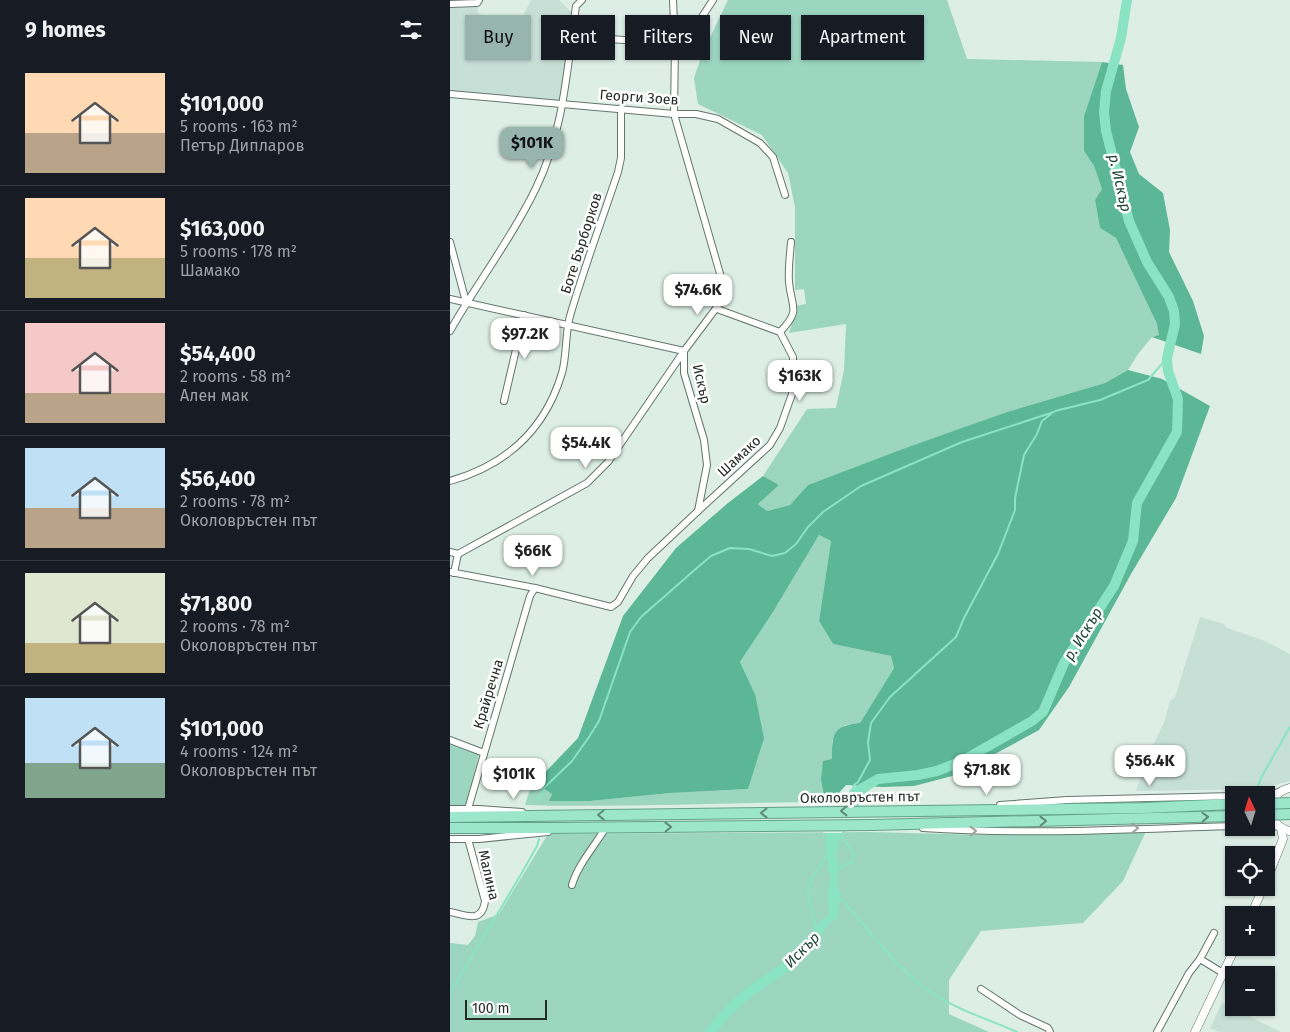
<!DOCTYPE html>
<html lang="en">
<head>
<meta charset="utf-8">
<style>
	:root { --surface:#171b24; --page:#20242c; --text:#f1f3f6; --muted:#9ea1a6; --line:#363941; --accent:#97b4ad }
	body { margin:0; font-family:"Fira Sans",sans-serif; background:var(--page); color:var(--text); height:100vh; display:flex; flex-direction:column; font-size:19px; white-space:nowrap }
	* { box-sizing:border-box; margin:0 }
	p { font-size:16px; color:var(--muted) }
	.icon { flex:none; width:28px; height:28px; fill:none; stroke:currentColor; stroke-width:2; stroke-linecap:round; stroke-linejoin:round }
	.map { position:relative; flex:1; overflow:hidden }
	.panel { display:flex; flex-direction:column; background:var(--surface); width:450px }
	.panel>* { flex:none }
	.top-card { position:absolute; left:15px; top:15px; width:475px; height:45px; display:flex; gap:10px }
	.needle { width:32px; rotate:356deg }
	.buttons { position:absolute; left:775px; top:786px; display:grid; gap:10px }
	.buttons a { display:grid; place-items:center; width:50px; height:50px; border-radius:0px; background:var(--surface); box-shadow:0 1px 4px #0004; font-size:25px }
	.scale { position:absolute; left:15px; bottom:12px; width:82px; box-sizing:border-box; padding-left:5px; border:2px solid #252c29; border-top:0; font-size:14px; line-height:18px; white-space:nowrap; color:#252c29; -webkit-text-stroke:4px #fff; paint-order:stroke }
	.price { position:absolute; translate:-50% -42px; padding:0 11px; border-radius:10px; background:#fff; color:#222; font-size:16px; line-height:32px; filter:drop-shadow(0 1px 2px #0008) }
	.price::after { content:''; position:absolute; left:50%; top:30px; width:15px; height:11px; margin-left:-8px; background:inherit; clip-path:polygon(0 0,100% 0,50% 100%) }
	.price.on { background:var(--accent); color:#111 }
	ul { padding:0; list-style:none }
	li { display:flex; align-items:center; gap:15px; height:125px; padding:0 25px }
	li+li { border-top:1px solid var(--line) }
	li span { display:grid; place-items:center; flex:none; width:140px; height:100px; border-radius:0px; color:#555 }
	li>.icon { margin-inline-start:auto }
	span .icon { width:60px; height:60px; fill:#fffc; stroke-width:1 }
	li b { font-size:21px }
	h2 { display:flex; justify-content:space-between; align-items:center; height:60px; padding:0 25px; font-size:21px }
	.pill { padding:0 18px; border-radius:0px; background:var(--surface); box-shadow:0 1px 4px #0004; font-size:18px; line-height:45px }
	.pill.on { background:var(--accent); color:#111 }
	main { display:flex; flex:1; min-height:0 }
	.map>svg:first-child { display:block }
	.built { fill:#c7e0d7 }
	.green { fill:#9cd6c0 }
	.forest { fill:#5cb698 }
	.water { fill:#89e3c4 }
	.pier { fill:#dceee6 }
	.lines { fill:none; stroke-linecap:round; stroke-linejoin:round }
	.stream { stroke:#89e3c4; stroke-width:2 }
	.river { stroke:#89e3c4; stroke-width:10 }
	.minor-casing { stroke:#65756e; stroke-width:8 }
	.tertiary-casing { stroke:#65756e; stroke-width:9 }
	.trunk-casing { stroke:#62a08a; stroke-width:12 }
	.minor { stroke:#fff; stroke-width:6 }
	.tertiary { stroke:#fff; stroke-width:8 }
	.trunk { stroke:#9ce6cc; stroke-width:10 }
	.trunk-bridge-casing { stroke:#62a08a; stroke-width:12; stroke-linecap:butt }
	.trunk-bridge { stroke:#9ce6cc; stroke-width:10 }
	.oneway { stroke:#60897a }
	.oneway2 { stroke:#9da09f }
	.labels { text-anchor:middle; stroke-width:5; stroke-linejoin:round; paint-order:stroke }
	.street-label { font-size:14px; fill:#252c29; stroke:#fff }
	.water-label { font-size:15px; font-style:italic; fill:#1f473a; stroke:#fff }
</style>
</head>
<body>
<main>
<section class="panel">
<h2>9 homes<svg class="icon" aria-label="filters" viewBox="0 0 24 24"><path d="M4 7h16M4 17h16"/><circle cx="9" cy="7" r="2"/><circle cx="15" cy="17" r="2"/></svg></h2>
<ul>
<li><span style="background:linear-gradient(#ffd9b3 60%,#b9a48a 0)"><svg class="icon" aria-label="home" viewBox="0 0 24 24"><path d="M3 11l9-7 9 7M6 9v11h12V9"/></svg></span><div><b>$101,000</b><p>5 rooms · 163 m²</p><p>Петър Дипларов</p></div></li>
<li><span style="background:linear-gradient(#ffd9b3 60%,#c2b280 0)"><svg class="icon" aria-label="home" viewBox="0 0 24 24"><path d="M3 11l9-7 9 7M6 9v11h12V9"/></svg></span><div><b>$163,000</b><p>5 rooms · 178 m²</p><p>Шамако</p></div></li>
<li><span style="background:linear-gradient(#f6c9c9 70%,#b9a48a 0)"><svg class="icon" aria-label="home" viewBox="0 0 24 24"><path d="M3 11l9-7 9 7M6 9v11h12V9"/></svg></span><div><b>$54,400</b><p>2 rooms · 58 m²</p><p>Ален мак</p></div></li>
<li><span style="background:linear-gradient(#bfe0f5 60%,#b9a48a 0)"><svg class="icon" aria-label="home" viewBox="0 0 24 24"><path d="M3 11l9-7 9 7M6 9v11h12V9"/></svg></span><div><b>$56,400</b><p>2 rooms · 78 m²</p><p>Околовръстен път</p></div></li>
<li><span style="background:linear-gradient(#dfe7d0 70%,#c2b280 0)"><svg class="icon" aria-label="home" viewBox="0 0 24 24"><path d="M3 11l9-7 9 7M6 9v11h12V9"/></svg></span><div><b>$71,800</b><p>2 rooms · 78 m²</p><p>Околовръстен път</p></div></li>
<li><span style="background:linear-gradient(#bfe0f5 65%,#7fa58c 0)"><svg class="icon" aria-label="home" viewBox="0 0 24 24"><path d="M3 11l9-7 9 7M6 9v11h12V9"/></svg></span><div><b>$101,000</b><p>4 rooms · 124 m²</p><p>Околовръстен път</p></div></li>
</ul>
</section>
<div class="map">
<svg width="840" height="1032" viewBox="0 0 840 1032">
	<rect width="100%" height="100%" fill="#dceee6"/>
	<g class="built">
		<polygon points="81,0 109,0 125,16 114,103 0,94 0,4 27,3 28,14 71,20"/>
		<polygon points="750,617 774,624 777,628 815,641 840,654 840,781 825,785 820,789 686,791 697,758 715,720 720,701 725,697"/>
		<polygon points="772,1003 831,1032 769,1032 760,1028"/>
	</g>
	<g class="green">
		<polygon points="278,0 497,0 517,59 652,62 634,116 634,151 644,166 652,189 645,200 650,228 666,238 707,324 710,335 702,337 688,354 678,370 655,383 557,412 358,485 340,505 317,511 308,504 329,485 313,476 357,409 386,408 394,370 396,324 339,333 343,320 345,306 356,304 354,289 345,290 345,207 338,173 312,135 248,104 244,78 253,52"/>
		<path d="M 369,535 L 381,541 L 369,621 L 383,644 L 441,656 L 444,668 L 410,723 L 395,725 L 382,741 L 382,759 L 374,793 L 388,794 L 387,801 L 379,802 C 277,802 176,808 75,805 L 80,789 L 85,783 L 102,794 L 100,801 L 140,801 L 221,793 L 298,789 L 305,694 L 290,662 L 323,612 Z"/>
		<polygon points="0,742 29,754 18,805 0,805"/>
		<polygon points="696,831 673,881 633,923 531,931 499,980 499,1014 539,1032 0,1032 0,943 18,945 25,936 28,922 49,914 98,834 419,832 537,835"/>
	</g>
	<g class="forest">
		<polygon points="652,62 673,65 676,89 689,127 680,152 689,174 713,193 720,230 719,252 743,301 754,336 751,354 702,337 709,335 707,324 666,238 650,228 645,200 652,189 644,166 634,151 634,116"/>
		<path d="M 678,370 L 712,379 L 760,406 L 726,498 L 681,574 L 619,687 L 589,730 L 506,775 L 464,786 L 432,787 L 396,785 L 388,794 L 374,794 L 371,780 L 373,761 L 382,759 C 382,733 383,726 410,723 L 444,668 L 441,656 L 383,644 L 369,621 L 381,541 L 369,535 L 323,612 L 290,662 L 305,694 L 314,738 L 298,789 L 221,793 L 140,801 L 99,801 L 102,794 L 85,783 L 128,738 L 173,616 L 226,548 L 278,503 L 313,476 L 329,485 L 308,504 L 317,511 L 340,505 L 358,485 L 453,449 L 557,412 L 655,383 Z"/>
	</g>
	<path class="water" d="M 415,787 L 394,814 L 391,823 L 389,845 L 386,855 L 389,868 L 387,882 L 391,899 L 388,904 L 388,918 C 374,924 370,940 361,951 C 355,957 347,963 340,969 L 337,959 C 343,955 352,949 356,943 C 362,931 368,923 379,915 L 378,893 L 381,876 L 378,871 C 378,858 374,844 376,831 C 379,807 394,795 415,787 Z"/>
	<polygon class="pier" points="384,804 404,804 396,815 393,833 373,833 375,818"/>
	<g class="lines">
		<g class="stream">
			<polyline points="605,411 650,400 698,380 717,358"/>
			<polyline points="805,793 812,776 840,727"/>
			<polyline points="401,794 404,785 408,782 420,760 418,742 421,723 440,697 506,637 514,618 548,554 565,510 565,498 574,455 587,434 592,421 601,414"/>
			<polyline points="88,801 94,788 122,761 139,737 149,721 180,632 191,617 248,567 261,556 280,548 299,549 322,556 335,553 346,544 358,527 373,512 411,486 512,442 604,412"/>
			<polyline points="406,808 414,794 428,779"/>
			<polyline points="388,840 395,830"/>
			<path d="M 388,868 L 403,862 C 405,852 399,846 393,839 L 392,836"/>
			<path d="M 391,899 C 420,930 445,968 481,992 C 507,1010 538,1019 567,1032"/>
			<path d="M 365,928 C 365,915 357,899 358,889 C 360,875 374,864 378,851"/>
			<polyline points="0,993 70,876 87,846 89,839"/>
		</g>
		<g class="river">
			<polyline points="404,793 428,779 468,775 487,771 512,761 582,721 593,712 614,663 664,586 683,541 687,503 727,432 728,399 718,371 717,358 725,324 724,311 719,297 697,262 679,221 656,131 654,112 656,91 671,38 677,0"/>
			<path d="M 260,1032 C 272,1017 286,1002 301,991 C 317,979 334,970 349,956"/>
		</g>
		<defs>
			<g id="minor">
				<polyline points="0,4 27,3 29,0"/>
				<polyline points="122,36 225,44"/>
				<polyline points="225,58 263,0"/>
				<polyline points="0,94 224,114 246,114 268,119 310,143 323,157 335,195"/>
				<polyline points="0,242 16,302"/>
				<polyline points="0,299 234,351 158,462 137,483 8,554"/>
				<path d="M 0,331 C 27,283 62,238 86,188 C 114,131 117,68 126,6 L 132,0"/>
				<path d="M 330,332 C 352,309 341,308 339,282 C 338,269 340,255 341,242"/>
				<polyline points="54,401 74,315"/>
				<path d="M 0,481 C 56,465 95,430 112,373 C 117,355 115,334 120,316 C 134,268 152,220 168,172 L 171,158 L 171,108"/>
				<polyline points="248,511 320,445 330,428 342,394 343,373 343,357 330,332 267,309"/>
				<polyline points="0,552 8,554"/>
				<polyline points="0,572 85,588 161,607 168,602 183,576 198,558 248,511 257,465 254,440 234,373 234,351 270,303 274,294 273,284 224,114 225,44 223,0"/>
				<polyline points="4,573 8,554"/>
				<polyline points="0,740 34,753"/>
				<polyline points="816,795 830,792"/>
				<polyline points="550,805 617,800 784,796"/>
				<polyline points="0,809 29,809 72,812"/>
				<polyline points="18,809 80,596 85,588"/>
				<polyline points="816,825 830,827"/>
				<path d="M 473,828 C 576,835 680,829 784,826"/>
				<polyline points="0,839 29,839 98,832"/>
				<path d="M 122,885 C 128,864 145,846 156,827"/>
				<path d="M 0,912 C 16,915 32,924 35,901 L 18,839"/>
				<polyline points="750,959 764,933"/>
				<polyline points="531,989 570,1015 598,1028 600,1032"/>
				<polyline points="707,1032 739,973 750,959 773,973"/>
			</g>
			<g id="tertiary">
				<path d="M 840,788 C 815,793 815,826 840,831"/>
				<polyline points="816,882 833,839 831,828"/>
				<polyline points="801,915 813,888"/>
				<polyline points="745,1032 785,948"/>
			</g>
			<g id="trunk">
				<polyline points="0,817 694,808 784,804"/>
				<polyline points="0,828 96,828 422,825 784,816"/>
			</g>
		</defs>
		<use href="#minor" class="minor-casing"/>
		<use href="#tertiary" class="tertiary-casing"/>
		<use href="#trunk" class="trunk-casing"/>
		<use href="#minor" class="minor"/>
		<use href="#tertiary" class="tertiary"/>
		<use href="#trunk" class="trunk"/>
		<defs>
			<g id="trunk-bridge">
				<polyline points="816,804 840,803"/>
				<polyline points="816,815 840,814"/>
			</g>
		</defs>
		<use href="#trunk-bridge" class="trunk-bridge-casing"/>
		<use href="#trunk-bridge" class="trunk-bridge"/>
	</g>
	<defs><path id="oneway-chevron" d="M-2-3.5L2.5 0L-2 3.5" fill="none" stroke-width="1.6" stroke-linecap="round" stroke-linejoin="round" transform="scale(1.25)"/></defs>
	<g class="oneway">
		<use href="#oneway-chevron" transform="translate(394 811) rotate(179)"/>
		<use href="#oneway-chevron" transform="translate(314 813) rotate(179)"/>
		<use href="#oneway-chevron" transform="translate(151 815) rotate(179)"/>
		<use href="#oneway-chevron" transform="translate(755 817) rotate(-2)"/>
		<use href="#oneway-chevron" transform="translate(593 821) rotate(-1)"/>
		<use href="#oneway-chevron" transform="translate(218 827) rotate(-1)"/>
	</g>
	<g class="oneway2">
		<use href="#oneway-chevron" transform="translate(685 828) rotate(-1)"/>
		<use href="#oneway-chevron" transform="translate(523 831)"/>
	</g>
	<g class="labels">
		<g class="street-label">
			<text transform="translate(189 97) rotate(4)" y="5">Георги Зоев</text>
			<text transform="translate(131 243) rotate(-72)" y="5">Боте Бърборков</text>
			<text transform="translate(252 384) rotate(77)" y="5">Искър</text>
			<text transform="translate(289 456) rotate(-43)" y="5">Шамако</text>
			<text transform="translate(38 694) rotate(-73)" y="5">Крайречна</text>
			<text transform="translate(410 797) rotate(-1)" y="5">Околовръстен път</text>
			<text transform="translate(39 875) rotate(77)" y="5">Малина</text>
		</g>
		<g class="water-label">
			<text transform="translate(670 183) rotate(77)" y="5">р. Искър</text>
			<text transform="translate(633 634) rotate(-58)" y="5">р. Искър</text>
			<text transform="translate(352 950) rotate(-45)" y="5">Искър</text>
		</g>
	</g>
</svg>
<div class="buttons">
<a><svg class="needle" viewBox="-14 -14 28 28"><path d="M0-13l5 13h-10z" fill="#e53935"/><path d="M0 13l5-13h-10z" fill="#9ea1a6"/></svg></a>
<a><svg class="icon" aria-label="locate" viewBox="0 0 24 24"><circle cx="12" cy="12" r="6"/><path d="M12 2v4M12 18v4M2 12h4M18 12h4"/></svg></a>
<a>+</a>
<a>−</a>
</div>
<div class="scale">100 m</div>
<b class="price on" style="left:82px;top:169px">$101K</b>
<b class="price" style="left:248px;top:316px">$74.6K</b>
<b class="price" style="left:75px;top:360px">$97.2K</b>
<b class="price" style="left:350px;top:402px">$163K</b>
<b class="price" style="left:136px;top:469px">$54.4K</b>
<b class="price" style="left:83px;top:577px">$66K</b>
<b class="price" style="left:700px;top:787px">$56.4K</b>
<b class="price" style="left:537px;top:796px">$71.8K</b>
<b class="price" style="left:64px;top:800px">$101K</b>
<div class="top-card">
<a class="pill on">Buy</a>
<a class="pill">Rent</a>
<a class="pill">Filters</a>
<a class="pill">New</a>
<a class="pill">Apartment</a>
</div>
</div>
</main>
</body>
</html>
